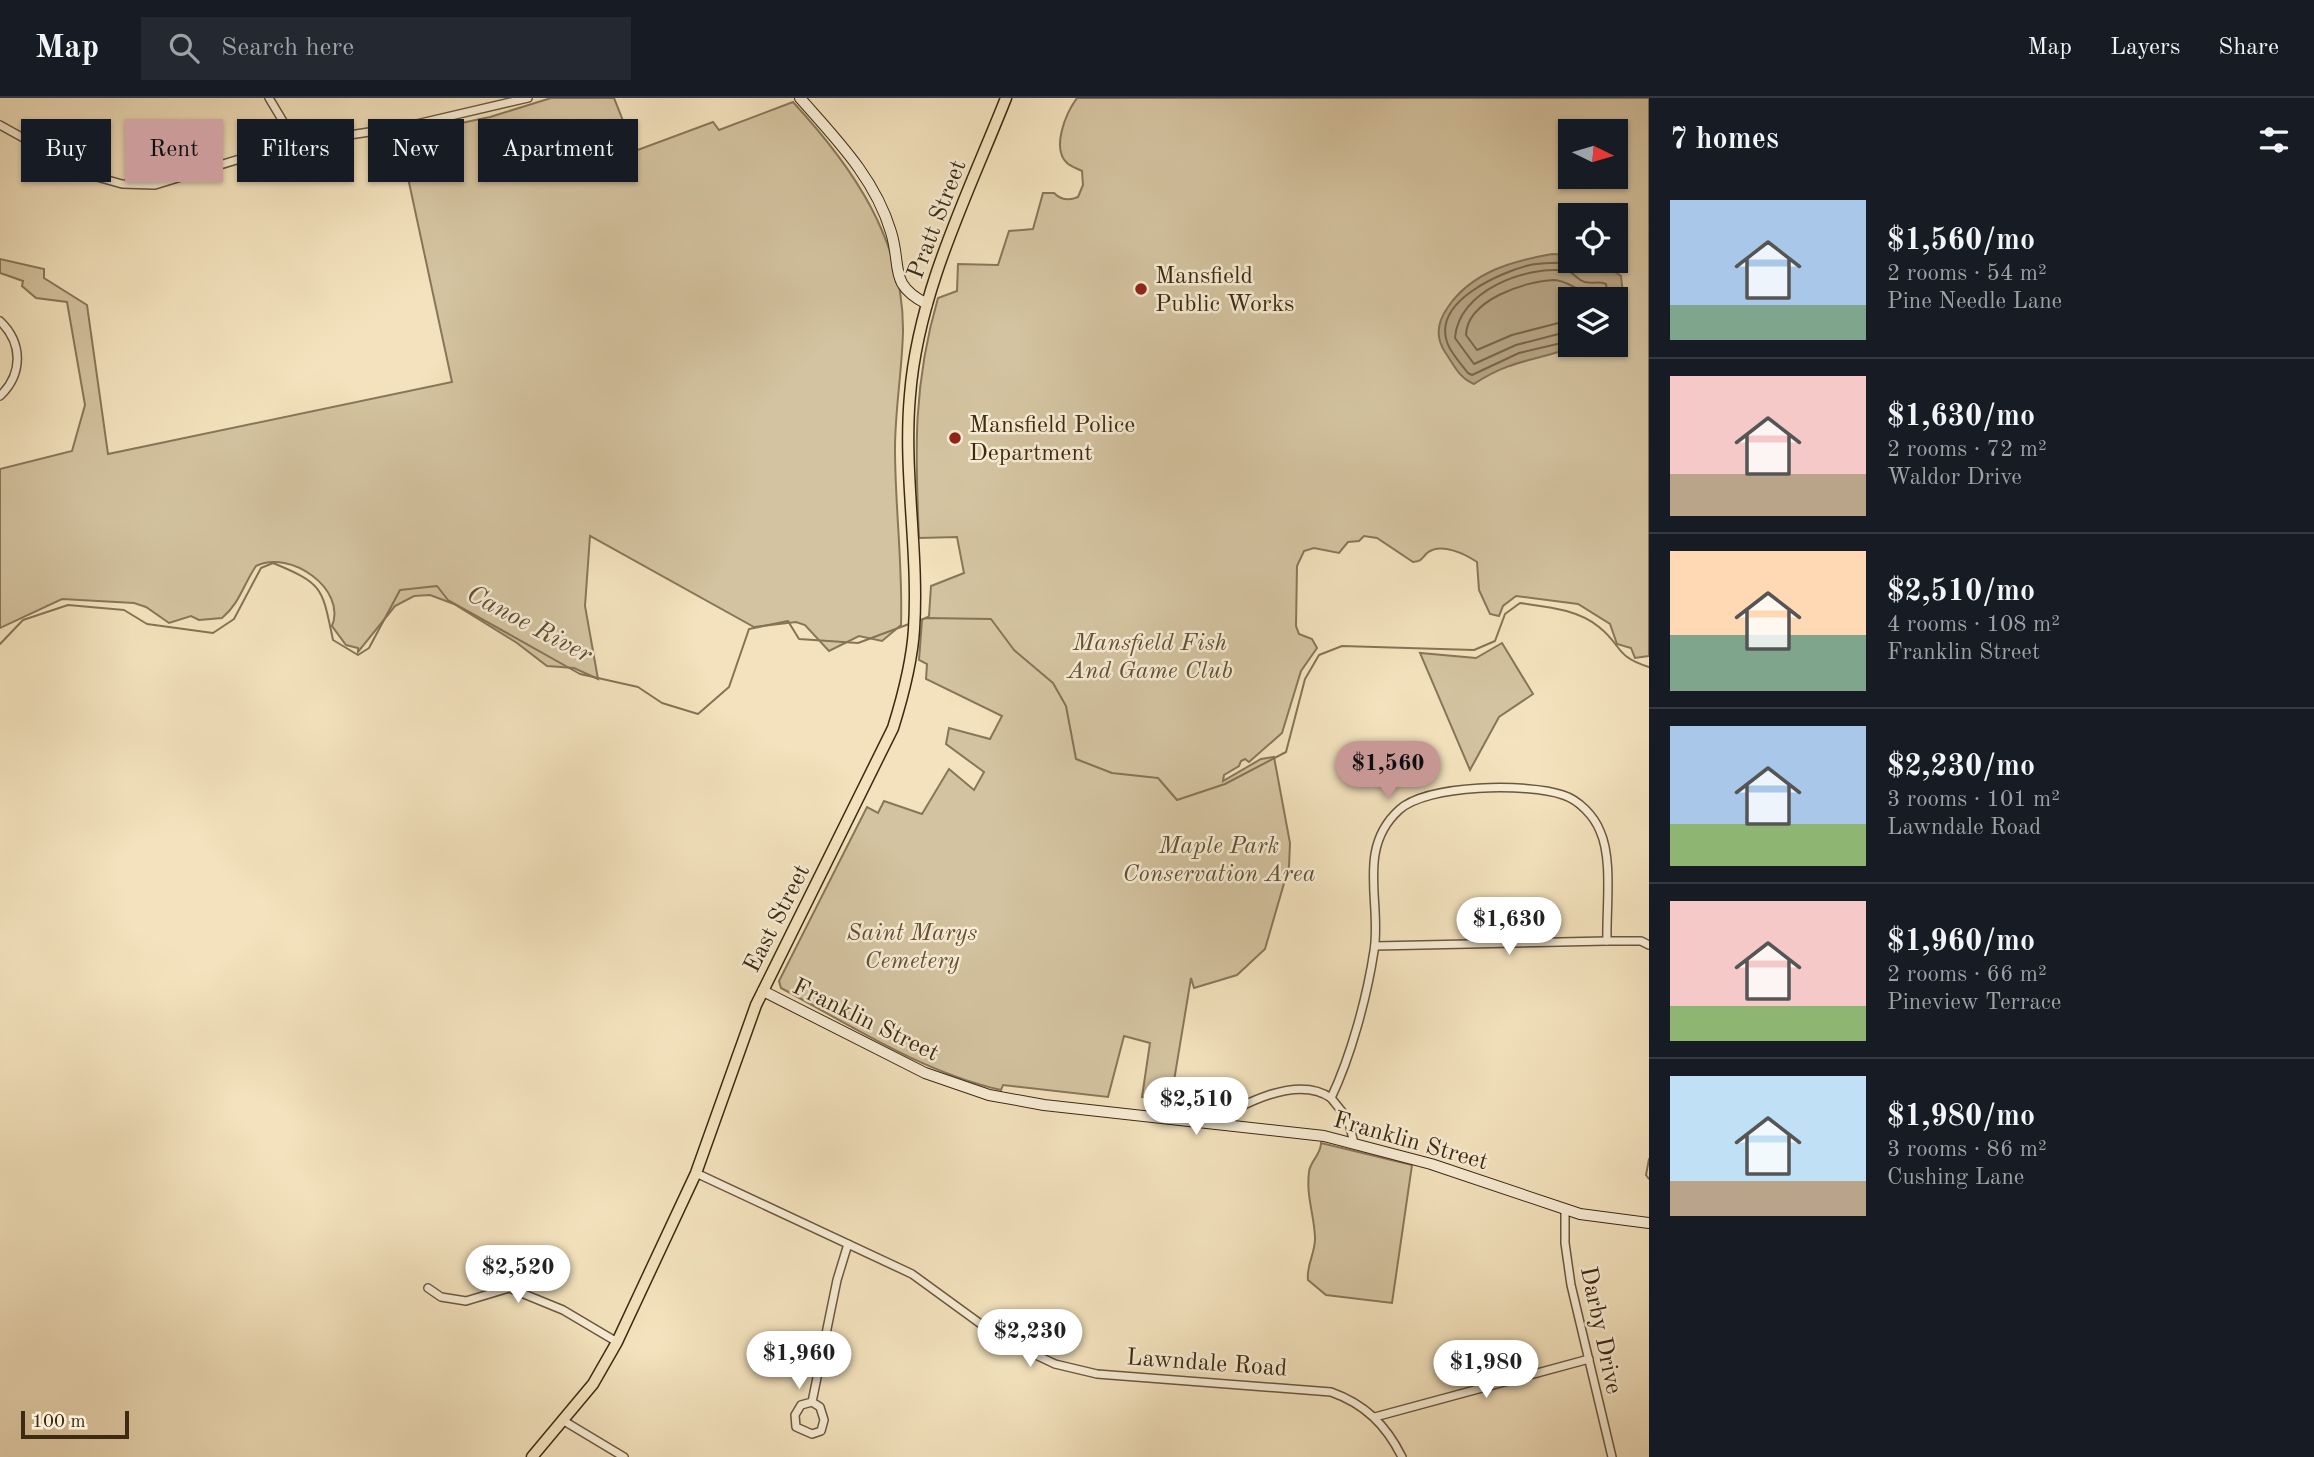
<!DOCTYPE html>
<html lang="en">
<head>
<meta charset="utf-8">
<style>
	:root { --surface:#171b24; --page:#242831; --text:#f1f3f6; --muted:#9ea1a6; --line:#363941; --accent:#c59692 }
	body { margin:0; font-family:"Old Standard TT",serif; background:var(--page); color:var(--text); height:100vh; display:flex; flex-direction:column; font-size:26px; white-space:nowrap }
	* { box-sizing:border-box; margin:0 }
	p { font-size:23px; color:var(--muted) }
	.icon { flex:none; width:38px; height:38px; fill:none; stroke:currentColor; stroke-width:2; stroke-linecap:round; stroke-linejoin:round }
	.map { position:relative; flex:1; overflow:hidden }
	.panel { display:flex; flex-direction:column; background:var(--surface); width:665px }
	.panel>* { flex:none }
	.guide { position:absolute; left:21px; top:21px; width:665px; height:63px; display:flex; gap:14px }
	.needle { width:46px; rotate:95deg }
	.tools { position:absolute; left:1558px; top:21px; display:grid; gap:14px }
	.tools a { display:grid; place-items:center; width:70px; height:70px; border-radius:0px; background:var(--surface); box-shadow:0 2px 5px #0004; font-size:35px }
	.scale { position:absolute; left:21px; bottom:18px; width:108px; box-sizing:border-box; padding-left:7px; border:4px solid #3d2a12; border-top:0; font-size:19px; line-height:24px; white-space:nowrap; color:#3d2a12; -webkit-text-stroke:5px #f7ecd4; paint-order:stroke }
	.price { position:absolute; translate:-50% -60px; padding:0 16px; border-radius:24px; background:#fff; color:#222; font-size:23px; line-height:46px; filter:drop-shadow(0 2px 4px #0008) }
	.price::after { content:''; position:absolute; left:50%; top:42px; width:21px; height:16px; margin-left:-10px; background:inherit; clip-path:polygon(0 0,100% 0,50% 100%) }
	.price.active { background:var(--accent); color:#111 }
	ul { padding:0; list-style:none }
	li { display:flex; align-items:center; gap:21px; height:175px; padding:0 21px }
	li+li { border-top:2px solid var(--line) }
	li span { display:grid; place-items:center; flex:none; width:196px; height:140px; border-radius:0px; color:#555 }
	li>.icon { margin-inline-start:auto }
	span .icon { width:84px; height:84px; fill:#fffc; stroke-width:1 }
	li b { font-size:30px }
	h2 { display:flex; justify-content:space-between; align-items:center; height:84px; padding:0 21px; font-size:30px }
	.tag { padding:0 24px; border-radius:0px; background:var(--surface); box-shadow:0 2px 5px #0004; font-size:24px; line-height:63px }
	.tag.active { background:var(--accent); color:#111 }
	header { display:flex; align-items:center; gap:42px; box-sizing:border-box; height:98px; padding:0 35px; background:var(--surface); border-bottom:2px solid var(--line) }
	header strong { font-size:33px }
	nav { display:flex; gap:38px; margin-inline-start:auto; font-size:24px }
	.search { width:490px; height:63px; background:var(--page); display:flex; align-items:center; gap:18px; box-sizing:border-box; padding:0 24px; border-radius:0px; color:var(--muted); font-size:26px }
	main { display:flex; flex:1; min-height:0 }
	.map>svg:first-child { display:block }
	.green { fill:#d4c3a0; stroke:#887659; stroke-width:2; fill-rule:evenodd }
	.water { fill:#b5a383; stroke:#857356; stroke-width:2 }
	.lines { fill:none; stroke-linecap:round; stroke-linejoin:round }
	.shore { stroke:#79664a; stroke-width:2 }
	.stream { stroke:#857356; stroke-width:2 }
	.street-casing { stroke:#6a583d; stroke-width:10 }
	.secondary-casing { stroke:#3d2a12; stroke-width:12 }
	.primary-casing { stroke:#3d2a12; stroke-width:13 }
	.street { stroke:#f7ecd4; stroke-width:7 }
	.secondary { stroke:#f7ecd4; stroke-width:10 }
	.primary { stroke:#f3e2bd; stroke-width:10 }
	.poi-dot { fill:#8f2418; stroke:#f7ecd4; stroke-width:2.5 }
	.labels { text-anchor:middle; stroke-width:5; stroke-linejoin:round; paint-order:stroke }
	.street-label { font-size:24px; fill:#3d2a12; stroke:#f7ecd4 }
	.poi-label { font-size:24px; fill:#3d2a12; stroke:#f7ecd4; text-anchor:start }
	.park-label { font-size:24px; font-style:italic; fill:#635036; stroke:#f7ecd4 }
	.water-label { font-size:26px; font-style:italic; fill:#614e34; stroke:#f7ecd4 }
</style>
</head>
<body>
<header>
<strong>Map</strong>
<div class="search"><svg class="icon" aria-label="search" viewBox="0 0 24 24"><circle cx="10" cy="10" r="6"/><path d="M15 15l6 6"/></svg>Search here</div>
<nav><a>Map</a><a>Layers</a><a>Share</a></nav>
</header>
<main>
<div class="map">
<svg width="1649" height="1359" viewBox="0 0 1649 1359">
	<rect width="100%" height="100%" fill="#f3e2bd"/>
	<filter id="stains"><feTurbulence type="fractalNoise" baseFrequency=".00286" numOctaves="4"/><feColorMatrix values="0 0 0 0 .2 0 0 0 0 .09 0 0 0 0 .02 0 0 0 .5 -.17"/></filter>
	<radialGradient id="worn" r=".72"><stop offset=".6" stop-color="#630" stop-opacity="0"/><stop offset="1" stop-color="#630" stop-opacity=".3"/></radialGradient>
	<g class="green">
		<path d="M 551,0 L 614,0 L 635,53 L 713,24 L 719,32 L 793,4 C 852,68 904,142 903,234 C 902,273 895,312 895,351 C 895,409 903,468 901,527 L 882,543 L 859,538 L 829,553 L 805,527 L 796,524 L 754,529 L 590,438 L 585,508 L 598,581 L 574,570 L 547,568 L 517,545 L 454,506 L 430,497 L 414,498 L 395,508 L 358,554 L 358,550 L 346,547 L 332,528 C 347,491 290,451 256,468 C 243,487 240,505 222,520 L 199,522 L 191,518 L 169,525 L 146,509 L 134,505 L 62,501 L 0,530 L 0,371 L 72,353 L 85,307 L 67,204 L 36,200 L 22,188 L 23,183 L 0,175 L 0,161 L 44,171 L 44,180 L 87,207 L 108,356 L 452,284 L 399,38 L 490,19 Z"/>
		<path d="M 1077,0 L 1649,0 L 1649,558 L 1635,560 L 1631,550 L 1617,546 L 1610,526 L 1578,506 L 1516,498 L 1503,508 L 1499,518 L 1490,516 L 1479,492 L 1477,464 C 1465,456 1441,444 1427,455 C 1421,461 1422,463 1413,464 L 1377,440 L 1364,438 L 1359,443 L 1348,444 L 1339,455 L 1314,450 L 1304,453 L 1297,468 L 1296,528 L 1299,536 L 1312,541 L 1317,550 L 1301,573 L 1282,635 L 1249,664 L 1245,661 L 1241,663 L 1239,668 L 1224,677 L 1223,683 L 1261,661 L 1274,659 L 1290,745 L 1289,768 L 1265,851 L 1237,877 L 1194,890 L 1191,880 L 1171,1001 L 1142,999 L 1150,945 L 1124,938 L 1108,999 L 1003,987 L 1001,992 C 922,974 852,928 781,890 L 779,883 L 867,709 L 878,715 L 884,703 L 922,716 L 949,671 L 974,692 L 984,674 L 946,646 L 949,630 L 990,641 L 1002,618 L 926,581 L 927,566 L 919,562 L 922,522 L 929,518 L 931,488 L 964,475 L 957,439 L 919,440 C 915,353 913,286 938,200 L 957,193 L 958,166 L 998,167 L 1009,133 L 1033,131 L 1043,95 L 1054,95 C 1061,102 1069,103 1078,99 L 1083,87 L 1082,73 C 1078,71 1070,68 1067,65 C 1051,50 1066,15 1077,0 ZM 1570,33 L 1615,33 L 1615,79 L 1570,79 ZM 1570,117 L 1615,117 L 1615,163 L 1570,163 ZM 1570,201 L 1615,201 L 1615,247 L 1570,247 Z"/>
		<polygon points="1502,545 1533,596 1499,619 1470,672 1420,555 1476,560"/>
		<path d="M 1321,1045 L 1412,1067 L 1392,1205 L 1326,1197 L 1308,1182 C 1306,1167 1316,1154 1315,1139 C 1314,1116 1306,1098 1309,1074 C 1310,1063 1321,1057 1321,1045 Z"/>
	</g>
	<path class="water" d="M 1552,156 L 1569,157 L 1570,163 C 1583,163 1610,169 1621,178 L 1623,196 L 1615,208 L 1615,201 L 1570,201 L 1570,247 L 1579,247 C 1539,263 1513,260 1474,286 C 1459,280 1454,267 1445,254 C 1435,239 1438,223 1448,209 C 1472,174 1512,163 1552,156 Z"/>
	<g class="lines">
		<g class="shore">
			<path d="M 1570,222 L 1512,237 L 1477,252 L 1466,237 C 1467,202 1525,183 1554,182 C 1567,182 1576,193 1589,195 L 1590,201"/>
			<path d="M 1570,233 L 1516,247 L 1474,266 L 1455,240 C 1458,193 1526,167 1567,173 C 1574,174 1577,182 1585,184 C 1592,186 1599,183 1606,186 L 1607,192 L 1601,201"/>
			<path d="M 1570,243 L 1519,255 L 1472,277 L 1468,275 C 1461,266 1450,254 1447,244 C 1433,203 1501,174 1530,167 C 1544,164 1560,166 1573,163"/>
		</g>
		<g class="stream">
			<path d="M 917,523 L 926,520 L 991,521 L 1014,552 L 1053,585 L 1066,608 L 1076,661 L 1112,675 L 1158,680 L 1177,702 L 1225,686 L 1286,654 L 1305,581 L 1319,557 L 1342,548 L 1474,552 L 1495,543 L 1505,516 L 1520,505 C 1547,509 1577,511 1599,529 C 1623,548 1614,558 1649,569"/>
			<path d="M 0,546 L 23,522 L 68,507 L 124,512 L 147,526 L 213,535 L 234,521 L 261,470 L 273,465 C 324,486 322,490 333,542 L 358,557 L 369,550 L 400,492 L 437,488 L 448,502 L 580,576 L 638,589 L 662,605 L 698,616 L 729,589 L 749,531 L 788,523 L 799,541 L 858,545 L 909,526"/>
			<polyline points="1649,1061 1646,1077 1649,1081"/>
		</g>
		<defs>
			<g id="street">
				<polyline points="269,0 284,25 285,47"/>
				<polyline points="0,27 90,77 122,86 155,87 285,47 408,28 528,0"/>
				<path d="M 0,223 C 23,245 23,276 0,298"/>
				<polyline points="1375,848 1607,843 1641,843 1649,847"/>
				<path d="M 1211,1025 C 1241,1007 1297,976 1331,1000"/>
				<path d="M 1354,1045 L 1348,1021 L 1331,1000 C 1351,958 1367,899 1374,853 C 1382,805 1356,751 1399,712 C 1427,686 1528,685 1563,697 C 1579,702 1594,718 1600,733 C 1613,761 1606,811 1607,843"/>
				<path d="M 696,1075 L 912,1176 L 1000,1240 L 1055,1266 L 1097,1276 L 1331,1294 C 1365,1306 1386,1327 1402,1359"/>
				<polyline points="1565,1112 1565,1145 1571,1187 1612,1359"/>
				<polyline points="428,1190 441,1199 466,1203 509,1190 563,1212 617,1244"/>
				<polyline points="812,1304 820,1309 824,1322 821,1333 812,1336 796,1329 795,1317 801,1307 812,1304 837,1182 848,1146"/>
				<polyline points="1375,1319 1589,1261"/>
				<polyline points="564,1323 624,1359"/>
			</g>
			<g id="secondary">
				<path d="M 800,0 C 836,41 875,80 891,134 C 902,170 888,186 927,206"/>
				<polyline points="763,893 925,975 989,997 1044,1007 1324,1038 1431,1066 1580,1116 1649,1125"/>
			</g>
			<path id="primary" d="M 532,1359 L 593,1286 L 617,1244 L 696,1075 L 756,907 L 893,630 C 903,598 912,565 914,531 C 919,453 903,375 910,297 C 918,194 968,96 1006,0"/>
		</defs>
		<use href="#street" class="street-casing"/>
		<use href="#secondary" class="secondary-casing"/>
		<use href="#primary" class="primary-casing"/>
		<use href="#street" class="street"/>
		<use href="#secondary" class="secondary"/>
		<use href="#primary" class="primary"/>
	</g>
	<g class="poi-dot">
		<circle cx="1141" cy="191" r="7"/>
		<circle cx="955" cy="340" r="7"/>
	</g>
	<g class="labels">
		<g class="street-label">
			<text transform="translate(936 121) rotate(-69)" y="8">Pratt Street</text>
			<text transform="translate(776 820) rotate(-63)" y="8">East Street</text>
			<text transform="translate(866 921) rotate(26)" y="8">Franklin Street</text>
			<text transform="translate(1411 1042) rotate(16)" y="8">Franklin Street</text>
			<text transform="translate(1602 1232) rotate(78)" y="8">Darby Drive</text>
			<text transform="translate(1207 1264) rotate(4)" y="8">Lawndale Road</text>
		</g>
		<g class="poi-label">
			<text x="1155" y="185">Mansfield<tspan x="1155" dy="28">Public Works</tspan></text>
			<text x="969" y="334">Mansfield Police<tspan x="969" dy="28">Department</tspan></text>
		</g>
		<g class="park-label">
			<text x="1150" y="552">Mansfield Fish<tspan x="1150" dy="28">And Game Club</tspan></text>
			<text x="1219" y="755">Maple Park<tspan x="1219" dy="28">Conservation Area</tspan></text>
			<text x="912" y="842">Saint Marys<tspan x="912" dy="28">Cemetery</tspan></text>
		</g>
		<g class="water-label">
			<text transform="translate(530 525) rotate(28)" y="9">Canoe River</text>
		</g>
	</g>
	<rect width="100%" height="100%" filter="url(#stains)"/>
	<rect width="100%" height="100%" fill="url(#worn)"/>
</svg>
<div class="tools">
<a><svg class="needle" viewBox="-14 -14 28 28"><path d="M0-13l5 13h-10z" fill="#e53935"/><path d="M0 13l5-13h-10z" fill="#9ea1a6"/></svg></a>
<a><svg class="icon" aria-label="locate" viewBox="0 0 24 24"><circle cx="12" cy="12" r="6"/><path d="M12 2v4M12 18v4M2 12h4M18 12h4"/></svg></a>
<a><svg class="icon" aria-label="layers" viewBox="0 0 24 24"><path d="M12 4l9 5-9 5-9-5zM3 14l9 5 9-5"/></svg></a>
</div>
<div class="scale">100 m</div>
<b class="price active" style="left:1388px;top:703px">$1,560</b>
<b class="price" style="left:1509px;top:859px">$1,630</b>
<b class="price" style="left:1196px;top:1039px">$2,510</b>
<b class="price" style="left:518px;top:1207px">$2,520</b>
<b class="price" style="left:1030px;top:1271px">$2,230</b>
<b class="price" style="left:799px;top:1293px">$1,960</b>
<b class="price" style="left:1486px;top:1302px">$1,980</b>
<div class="guide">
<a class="tag">Buy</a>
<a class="tag active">Rent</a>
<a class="tag">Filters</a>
<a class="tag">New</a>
<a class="tag">Apartment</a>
</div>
</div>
<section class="panel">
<h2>7 homes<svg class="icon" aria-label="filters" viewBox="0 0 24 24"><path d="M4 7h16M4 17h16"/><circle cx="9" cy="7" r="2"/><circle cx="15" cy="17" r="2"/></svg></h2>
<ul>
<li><span style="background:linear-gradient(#a9c7e8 75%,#7fa58c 0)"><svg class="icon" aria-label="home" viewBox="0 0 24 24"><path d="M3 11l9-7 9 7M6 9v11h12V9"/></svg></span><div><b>$1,560/mo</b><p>2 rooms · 54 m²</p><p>Pine Needle Lane</p></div></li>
<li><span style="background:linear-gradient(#f6c9c9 70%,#b9a48a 0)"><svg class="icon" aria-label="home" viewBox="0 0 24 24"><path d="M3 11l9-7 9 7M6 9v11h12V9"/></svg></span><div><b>$1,630/mo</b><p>2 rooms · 72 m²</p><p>Waldor Drive</p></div></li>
<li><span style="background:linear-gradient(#ffd9b3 60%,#7fa58c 0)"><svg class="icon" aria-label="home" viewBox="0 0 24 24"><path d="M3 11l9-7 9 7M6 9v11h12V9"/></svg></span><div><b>$2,510/mo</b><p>4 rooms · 108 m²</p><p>Franklin Street</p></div></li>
<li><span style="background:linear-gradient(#a9c7e8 70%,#8fb573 0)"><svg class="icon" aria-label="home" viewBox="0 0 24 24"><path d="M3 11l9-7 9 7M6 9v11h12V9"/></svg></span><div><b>$2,230/mo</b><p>3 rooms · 101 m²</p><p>Lawndale Road</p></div></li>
<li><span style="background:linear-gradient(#f6c9c9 75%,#8fb573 0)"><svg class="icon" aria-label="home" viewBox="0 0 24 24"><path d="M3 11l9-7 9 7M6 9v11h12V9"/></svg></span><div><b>$1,960/mo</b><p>2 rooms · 66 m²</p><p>Pineview Terrace</p></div></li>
<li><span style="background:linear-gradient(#bfe0f5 75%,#b9a48a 0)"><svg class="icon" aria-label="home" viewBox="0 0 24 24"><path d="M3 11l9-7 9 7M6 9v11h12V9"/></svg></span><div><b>$1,980/mo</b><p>3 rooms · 86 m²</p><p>Cushing Lane</p></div></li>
</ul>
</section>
</main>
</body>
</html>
